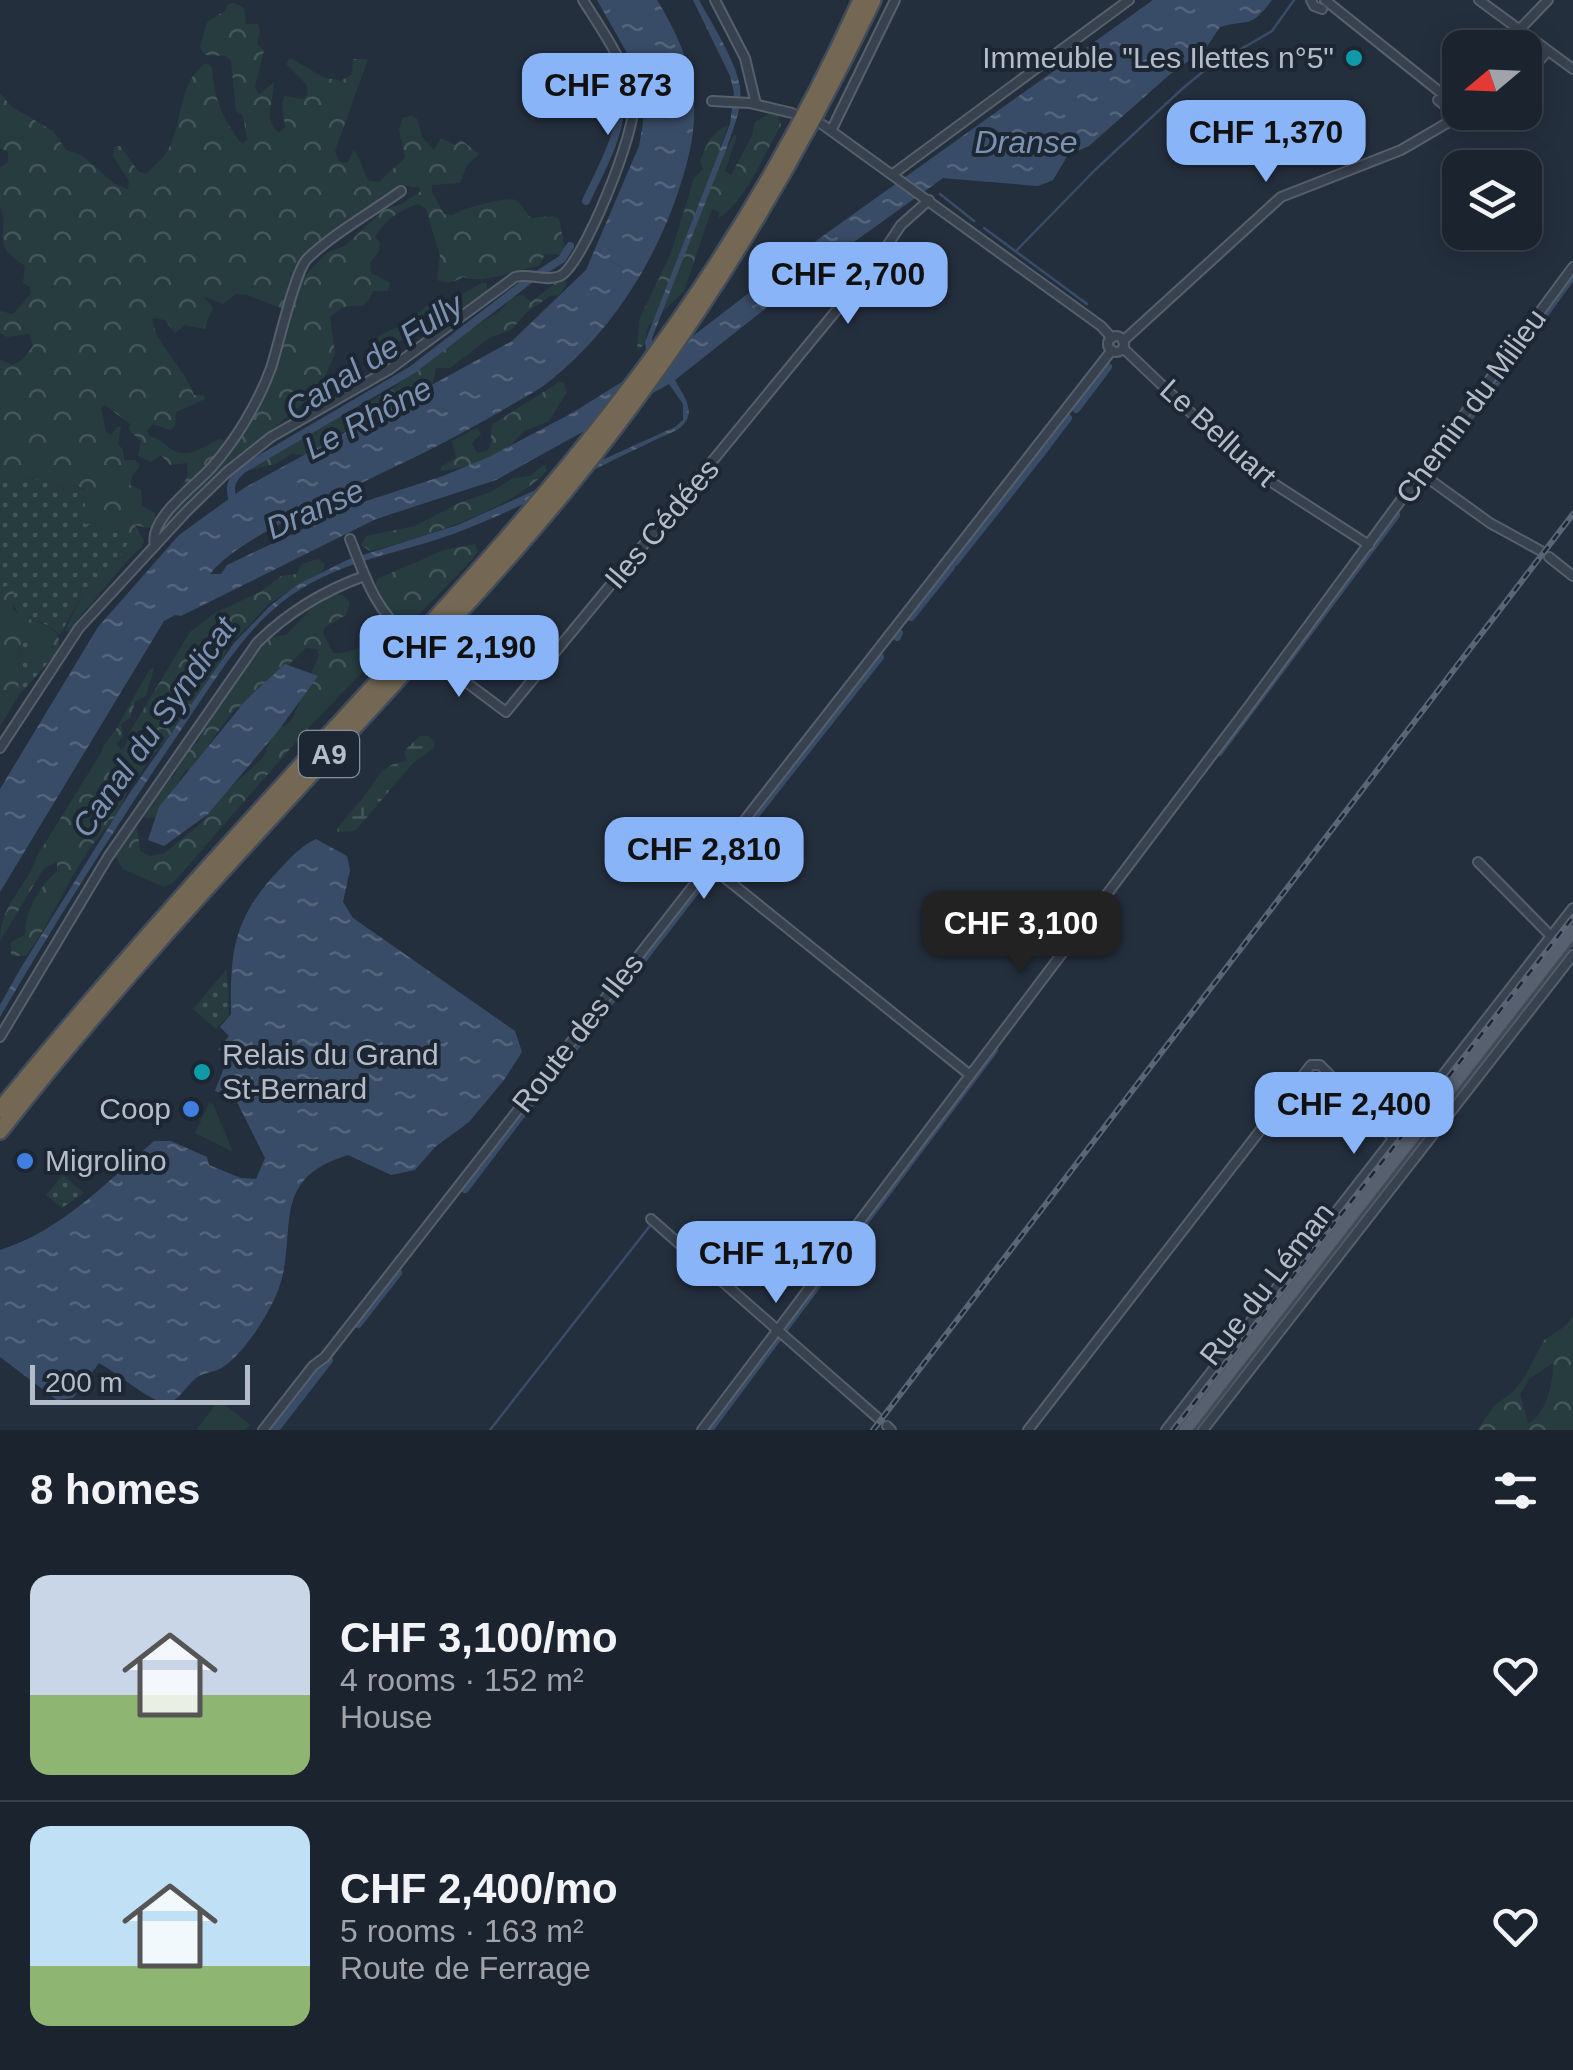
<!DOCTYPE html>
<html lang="en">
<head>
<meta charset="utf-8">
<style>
	:root { --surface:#1b232e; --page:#282f3a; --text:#f1f3f6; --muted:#a0a4aa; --line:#39404a; --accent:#8ab4f8 }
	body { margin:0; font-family:Helvetica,sans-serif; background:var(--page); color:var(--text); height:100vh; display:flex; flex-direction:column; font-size:38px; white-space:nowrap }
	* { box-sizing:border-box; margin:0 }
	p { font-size:32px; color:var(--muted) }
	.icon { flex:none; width:55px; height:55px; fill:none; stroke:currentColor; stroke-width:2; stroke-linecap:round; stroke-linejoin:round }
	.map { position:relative; height:1430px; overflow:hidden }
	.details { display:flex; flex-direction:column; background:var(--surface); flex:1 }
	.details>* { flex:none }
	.needle { width:65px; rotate:251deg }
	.tools { position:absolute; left:1442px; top:30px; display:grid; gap:20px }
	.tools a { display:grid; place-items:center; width:100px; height:100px; border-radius:20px; background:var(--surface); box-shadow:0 5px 25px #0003,0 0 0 2px var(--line); font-size:50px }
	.scale { position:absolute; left:30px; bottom:25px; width:220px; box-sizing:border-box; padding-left:10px; border:5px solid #b4bcc9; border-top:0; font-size:28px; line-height:35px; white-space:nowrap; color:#b4bcc9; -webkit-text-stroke:8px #1d2633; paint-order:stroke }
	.price { position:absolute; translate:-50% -85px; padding:0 22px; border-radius:20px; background:var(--accent); color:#111; font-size:32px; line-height:65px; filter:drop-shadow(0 2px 5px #0008) }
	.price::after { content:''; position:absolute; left:50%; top:60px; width:30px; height:22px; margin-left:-15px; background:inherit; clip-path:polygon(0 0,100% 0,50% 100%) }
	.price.on { background:#222; color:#fff }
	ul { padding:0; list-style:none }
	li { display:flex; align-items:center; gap:30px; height:250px; padding:0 30px }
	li+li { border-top:2px solid var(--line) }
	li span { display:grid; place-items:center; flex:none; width:280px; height:200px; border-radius:20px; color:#555 }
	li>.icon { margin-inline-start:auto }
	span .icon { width:120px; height:120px; fill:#fffc; stroke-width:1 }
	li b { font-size:42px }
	h2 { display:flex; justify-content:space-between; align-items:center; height:120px; padding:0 30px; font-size:42px }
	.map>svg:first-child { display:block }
	.grass { fill:url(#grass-dots) }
	.forest { fill:url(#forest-crowns); fill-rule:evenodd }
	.wetland { fill:url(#wetland-marsh) }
	.park { fill:#263c3f }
	.water { fill:url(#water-ripples) }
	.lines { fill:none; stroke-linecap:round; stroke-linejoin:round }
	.stream { stroke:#394c67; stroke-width:2.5 }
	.canal { stroke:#394c67; stroke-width:8 }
	.minor-casing { stroke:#565f6c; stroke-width:12 }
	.primary-casing { stroke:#414a57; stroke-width:18 }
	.motorway-casing { stroke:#434c59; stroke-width:20 }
	.minor { stroke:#38414e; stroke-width:8 }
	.primary { stroke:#56606e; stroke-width:12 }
	.motorway { stroke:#746855; stroke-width:15 }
	.rail-casing { stroke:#5a6575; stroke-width:6 }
	.rail { stroke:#1d2633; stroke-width:2.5; stroke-dasharray:8; stroke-linecap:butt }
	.culture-dot { fill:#0f9aa8; stroke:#1d2633; stroke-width:4 }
	.shop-dot { fill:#3f7fe0; stroke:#1d2633; stroke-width:4 }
	.labels { text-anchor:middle; stroke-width:8; stroke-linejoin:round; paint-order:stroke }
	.shield { fill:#1d2633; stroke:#878f9c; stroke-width:2.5 }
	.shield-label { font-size:28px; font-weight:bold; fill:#b4bcc9 }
	.poi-label { font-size:30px; fill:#b4bcc9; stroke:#1d2633; text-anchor:end }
	.street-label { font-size:30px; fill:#b4bcc9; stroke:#1d2633 }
	.water-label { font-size:32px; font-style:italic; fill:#7c92b1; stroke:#1d2633 }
</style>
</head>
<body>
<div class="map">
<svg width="1573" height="1430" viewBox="0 0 1573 1430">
	<defs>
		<pattern id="grass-dots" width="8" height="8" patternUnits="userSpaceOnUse" patternTransform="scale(2.5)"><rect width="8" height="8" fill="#263c3f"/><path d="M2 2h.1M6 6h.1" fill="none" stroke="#435659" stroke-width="1.8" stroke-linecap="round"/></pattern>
		<pattern id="forest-crowns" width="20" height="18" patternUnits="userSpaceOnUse" patternTransform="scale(2.5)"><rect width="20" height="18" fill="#263c3f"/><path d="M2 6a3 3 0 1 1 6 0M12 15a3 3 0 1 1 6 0" fill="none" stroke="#435659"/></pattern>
		<pattern id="wetland-marsh" width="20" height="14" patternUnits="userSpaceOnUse" patternTransform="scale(2.5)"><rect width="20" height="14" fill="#263c3f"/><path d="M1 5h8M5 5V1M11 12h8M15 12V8" fill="none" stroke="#435659"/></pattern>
		<pattern id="water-ripples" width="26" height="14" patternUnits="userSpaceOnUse" patternTransform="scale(2.5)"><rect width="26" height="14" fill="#394c67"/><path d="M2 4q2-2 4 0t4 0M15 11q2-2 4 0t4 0" fill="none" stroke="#53647b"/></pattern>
	</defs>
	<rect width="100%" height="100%" fill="#242f3e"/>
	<g class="grass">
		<path d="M 0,466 L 11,480 L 50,479 L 65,491 L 72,485 L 85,490 L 85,526 L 92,523 L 115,526 L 128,544 L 109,570 L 83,593 L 60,635 C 34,608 18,635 8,586 L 0,588 Z"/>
		<polygon points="25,632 30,635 36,657 56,654 18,696 21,638"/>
		<polygon points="227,969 229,1015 216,1029 193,1009"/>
		<polygon points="63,1175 84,1193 62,1208 46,1195"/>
	</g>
	<g class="forest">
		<path d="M 234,3 L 244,8 L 246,24 L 258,24 L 260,29 L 257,44 L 264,50 L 255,87 L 259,95 L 274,82 C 274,102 262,119 279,133 L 285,127 L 282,105 L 284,96 L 303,99 L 308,94 L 307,85 L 286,64 L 290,58 L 323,77 L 341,81 L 352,74 L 353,59 L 368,59 L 335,151 L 339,161 L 347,163 L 354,150 C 361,159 362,170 369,181 L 379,182 L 405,158 L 399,130 L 402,118 L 412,116 L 417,119 L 422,137 L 434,150 L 441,138 L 455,145 L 461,140 L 479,154 L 467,165 L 460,183 L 432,185 L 432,192 L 444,214 L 453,215 C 460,209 507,196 515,200 C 523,204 525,212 531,218 L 553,216 L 559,219 L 565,248 L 560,255 L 545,254 L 539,266 C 515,269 486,285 463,277 C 453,283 448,284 437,280 L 440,256 L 426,209 L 418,204 C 400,210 384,220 375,237 L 380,243 L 379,251 L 370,263 L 371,273 L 390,283 L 388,291 L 373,291 C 363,315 359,301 342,308 C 338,310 334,314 330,317 L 335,353 L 325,376 L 311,397 L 216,476 L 164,527 L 165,520 L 203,483 L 235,443 L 274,378 L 291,310 L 304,277 L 327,253 L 346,245 L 384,209 L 400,205 L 421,191 L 418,187 L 400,185 L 378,202 L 348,234 L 322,245 L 298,271 L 286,310 L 247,295 L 236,294 L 223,304 L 203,296 L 213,308 L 204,329 L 185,325 L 175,333 L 165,320 L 153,318 C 151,340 186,369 194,395 L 204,395 L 205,399 L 176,412 L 175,426 L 170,430 L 153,424 L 147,431 L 150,437 C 162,438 162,443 171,449 C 190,461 204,445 220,439 L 225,440 L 225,444 L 188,492 L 180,491 L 188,475 L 187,463 L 170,465 L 161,455 L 151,462 L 138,456 L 141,441 L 129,430 L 130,424 L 105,405 L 101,408 L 106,432 L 111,435 L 117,427 L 121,427 L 118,444 L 123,450 L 124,460 L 135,460 L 140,466 L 132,476 L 130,485 L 141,490 L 142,506 L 155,513 L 156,524 L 149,528 L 135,525 L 144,541 L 142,547 C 119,566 103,592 84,612 C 78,617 76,625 70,631 L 65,630 L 83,593 L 109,570 L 128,544 L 115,526 L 105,529 L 92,523 L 85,527 L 85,489 L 73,485 L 66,491 L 50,479 L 11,480 L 0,466 L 0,359 L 12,365 L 22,360 L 33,346 L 30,334 L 7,337 L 0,333 L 0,311 L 13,314 L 31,294 L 30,287 L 23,283 L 25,266 C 6,252 0,252 4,219 L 0,207 L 0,168 L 8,162 L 8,152 L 0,148 L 0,93 L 12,107 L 53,131 L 66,150 L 81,155 L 115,184 L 128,189 L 129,181 L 113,156 L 114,147 L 120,146 L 138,171 L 146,174 C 153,166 163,159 168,150 C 183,124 178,81 206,63 L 212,67 C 213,97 223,121 242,144 L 247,140 L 243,116 L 236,111 L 231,61 L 226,56 L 205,55 L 200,48 L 207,22 L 225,11 L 228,4 Z"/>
		<path d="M 768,114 L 778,115 L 781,125 C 764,154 747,199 719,218 L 719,212 L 712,209 L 684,291 L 648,326 L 644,345 L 637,350 L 639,320 L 671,253 L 694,178 L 703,169 L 700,161 C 706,145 712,132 728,125 L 720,148 L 724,154 L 734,135 L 737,135 L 725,171 L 731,175 L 752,136 L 755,122 Z"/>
		<polygon points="565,279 566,285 559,295 550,296 527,312 511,330 489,338 450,368 436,368 432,388 405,389 403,402 395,407 359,411 355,416 357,431 352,434 338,431 327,447 313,456 291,454 276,464 249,470 253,462 330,417 346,416 392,389 453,341 500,311 512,297 522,295 531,302 557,282"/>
		<polygon points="482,283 487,283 487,292 451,315 425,324 394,346 378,346 375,343 379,336 407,322 428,305 449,301"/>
		<path d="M 559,382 L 564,383 L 567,392 L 549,421 L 524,431 L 502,454 L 479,465 L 440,471 L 442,466 L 456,458 L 452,441 L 477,428 L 481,434 L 472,443 L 477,453 L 487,451 C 495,442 488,434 493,424 Z"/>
		<path d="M 543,465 L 546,466 L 546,472 C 506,512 425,537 370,551 L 361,545 L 366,536 L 415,526 L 459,503 L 491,492 L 513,478 L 530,476 Z"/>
		<path d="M 475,544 L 478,552 L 467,565 L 309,727 L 173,883 L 164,887 L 123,869 L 110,848 L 122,831 L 137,827 L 140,851 L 151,856 L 165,853 L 202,822 L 222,795 L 263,758 L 275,727 L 285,726 L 293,718 L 319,655 L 317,649 L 306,648 L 253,699 L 235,709 L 210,742 L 198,766 L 185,771 L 157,817 L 145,818 L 144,810 L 175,774 L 187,751 L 197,743 L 237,662 L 270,637 L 286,635 L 308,612 L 310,597 L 315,595 C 327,595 345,590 350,603 L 346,615 L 325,627 L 323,633 L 333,653 C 359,655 375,635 395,621 L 376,585 L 377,579 L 444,550 Z"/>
		<path d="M 318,559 L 325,564 L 322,572 L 270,603 L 238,637 L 230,641 C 216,681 178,725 151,758 C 142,769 140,779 127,788 C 126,812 99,833 86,854 C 64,888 49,925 26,956 L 11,956 L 11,942 L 25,935 C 24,912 40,886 57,871 L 57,862 L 44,868 L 0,941 C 0,903 27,888 37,856 L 101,753 C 104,741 112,737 118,726 C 128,707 139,688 150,669 L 154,668 L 146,696 L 135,702 L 130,718 L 121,724 L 123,737 L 116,743 L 121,750 L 125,747 L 129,733 L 190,632 L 215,613 L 260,592 L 281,576 L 296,574 L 302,564 Z"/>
		<path d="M 8,586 L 14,589 L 13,609 C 29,626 71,621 56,654 L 36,657 L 28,661 L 30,635 L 25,632 L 21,638 L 18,696 L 0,727 L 0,588 Z"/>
		<path d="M 1573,1317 L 1573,1430 L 1477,1430 L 1495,1405 L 1514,1391 L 1524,1378 L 1544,1340 L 1564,1327 ZM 1553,1363 C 1554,1379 1547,1414 1528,1424 L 1520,1394 L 1530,1378 Z"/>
	</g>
	<path class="wetland" d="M 420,736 L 429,736 L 435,742 L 434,748 L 413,763 L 355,831 L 338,832 L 337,830 C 344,819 350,812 358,804 C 376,785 377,764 407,761 L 404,751 Z"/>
	<g class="park">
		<polygon points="209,1103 213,1104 233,1152 195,1133"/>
		<polygon points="219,1400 250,1425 246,1430 196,1430"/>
	</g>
	<g class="water">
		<path d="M 597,0 L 657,0 C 702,74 704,120 675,201 C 650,270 608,334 551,380 C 538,391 521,399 506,408 C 448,443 385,471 324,501 C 293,517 230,547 210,574 L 221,574 L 227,565 L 351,506 L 443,476 L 489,457 L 572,413 L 654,362 L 646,350 L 645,342 L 730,124 L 734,93 L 730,76 L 693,0 L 699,0 C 712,24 736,61 740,87 C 743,108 732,131 726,150 L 652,338 L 652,348 L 660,358 L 693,336 L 820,238 L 1153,0 L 1272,0 C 1249,30 1251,18 1220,27 L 1206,48 L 1168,76 L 1089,146 L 1068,155 L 1053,180 L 1038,186 L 943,178 L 808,275 L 675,380 C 685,398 699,415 677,430 C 603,463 532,504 456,533 C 401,553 343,560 293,594 C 249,624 221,671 191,715 C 124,814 60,914 0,1017 L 0,1005 L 19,971 L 129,794 L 234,643 L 270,606 L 297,585 L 347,560 L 458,525 L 675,427 L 683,420 L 683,404 L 669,384 L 496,480 L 376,519 L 181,616 L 175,615 L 164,621 L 0,892 L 0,789 L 98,627 L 179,535 L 244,488 L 512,341 L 586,270 L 639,146 L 643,123 L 644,97 L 635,67 Z"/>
		<polygon points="285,664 318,676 278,731 208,814 164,846 148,840 159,807 246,700"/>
		<path d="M 316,839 L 347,856 L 350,870 L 343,902 L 353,918 L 515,1031 L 522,1052 L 504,1080 L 469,1122 L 435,1147 L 415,1170 L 391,1175 L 348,1155 C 265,1180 301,1234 277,1293 C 267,1317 244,1353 223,1367 C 214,1373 202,1372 195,1379 C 184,1389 181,1397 167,1405 C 138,1393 125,1378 99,1363 L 73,1398 L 57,1400 L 0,1357 L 0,1250 C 61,1231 107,1182 154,1141 L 171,1141 L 207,1157 L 209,1165 L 241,1178 L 256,1179 L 265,1158 L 235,1098 L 215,1091 L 230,1052 L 218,1050 L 229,1036 L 220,1027 L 231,1014 C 230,949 234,917 280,869 C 291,857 301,846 316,839 Z"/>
	</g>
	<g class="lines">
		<g class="stream">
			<polyline points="940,194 974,221"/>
			<polyline points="984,228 1087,304"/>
			<polyline points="1016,251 1095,170 1182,89 1205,70 1272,31 1294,0"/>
			<polyline points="490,1430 649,1227"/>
		</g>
		<g class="canal">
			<path d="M 586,201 C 603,165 623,132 621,91"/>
			<polyline points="1513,358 1573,275"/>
			<polyline points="1076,409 1108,367"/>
			<polyline points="1049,443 1068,418"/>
			<polyline points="1427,473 1509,365"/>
			<path d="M 234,505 C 229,489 229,480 243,469 L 412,370 L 529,280 L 562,259 L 570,246"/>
			<polyline points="955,562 1047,446"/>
			<polyline points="911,617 951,567"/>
			<polyline points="897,637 899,633"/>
			<polyline points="1219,752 1396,515"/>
			<polyline points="746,827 880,657"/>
			<polyline points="715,867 732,845"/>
			<polyline points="534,1100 701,884"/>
			<polyline points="465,1189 531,1102"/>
			<polyline points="358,1324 398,1273"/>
			<polyline points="782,1332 994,1050"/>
			<polyline points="275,1430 329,1360"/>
			<polyline points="709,1430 779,1336"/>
		</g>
		<defs>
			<g id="minor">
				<polyline points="715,0 745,58 756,104"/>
				<polyline points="1311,0 1314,6 1322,9"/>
				<polyline points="1325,0 1460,108"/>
				<polyline points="1479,0 1573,69"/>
				<polyline points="1519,30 1548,0"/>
				<polyline points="1525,76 1548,51"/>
				<polyline points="1438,100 1448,108 1454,103"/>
				<polyline points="712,101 750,103 792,113"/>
				<polyline points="823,125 1101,326 1112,338"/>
				<polyline points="832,129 895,0"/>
				<polyline points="893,174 1129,0"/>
				<circle cx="1116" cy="344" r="8"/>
				<polyline points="1123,341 1281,197 1401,150 1466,112"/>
				<polyline points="1123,348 1248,467 1369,545"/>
				<polyline points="1422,474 1490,523 1541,551"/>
				<path d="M 350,539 C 365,576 374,608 406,635"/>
				<path d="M 155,545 C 148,519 195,486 211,468 C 236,440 258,403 271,368 C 278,347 295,271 307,259 C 330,236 373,211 401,191"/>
				<polyline points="1549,557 1573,576"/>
				<polyline points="434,658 506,712 877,261 901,225 929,200"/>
				<path d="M 0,748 L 79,628 L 187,511 L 227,472 L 271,437 L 390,369 L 515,277 C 531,273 545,282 560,276 C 582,267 638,128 633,103 C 627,64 603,32 583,0"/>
				<polyline points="1478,862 1551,936"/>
				<polyline points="709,865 970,1075"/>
				<path d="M 0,1037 L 108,857 L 257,643 C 288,612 323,591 364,576"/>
				<polyline points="651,1219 879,1419"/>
				<polyline points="887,1426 891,1430"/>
				<polyline points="263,1430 313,1366 325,1357 1112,350"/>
				<polyline points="702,1430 1249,706 1573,267"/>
				<polyline points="1028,1430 1311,1065 1320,1065 1393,1138"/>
				<polyline points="1166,1430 1573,908"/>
				<polyline points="1203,1430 1573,955"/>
			</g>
			<polyline id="primary" points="1185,1430 1573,931"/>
			<g id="motorway">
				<path d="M 0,1110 C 111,973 230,843 349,713 C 449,604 550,495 639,376 C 726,260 801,132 861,0"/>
				<path d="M 0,1131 C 124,972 264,826 399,678 C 459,613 519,548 574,480 C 693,332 792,171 873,0"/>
			</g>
		</defs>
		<use href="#minor" class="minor-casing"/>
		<use href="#primary" class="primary-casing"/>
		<use href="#motorway" class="motorway-casing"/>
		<use href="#minor" class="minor"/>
		<use href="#primary" class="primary"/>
		<use href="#motorway" class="motorway"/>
		<defs>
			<g id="rail">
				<polyline points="873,1430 1573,514"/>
				<polyline points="1173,1430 1573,917"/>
			</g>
		</defs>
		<use href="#rail" class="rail-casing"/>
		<use href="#rail" class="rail"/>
	</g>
	<g class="culture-dot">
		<circle cx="1354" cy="58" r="10"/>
		<circle cx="202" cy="1072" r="10"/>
	</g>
	<g class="shop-dot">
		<circle cx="191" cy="1109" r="10"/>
		<circle cx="25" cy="1161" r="10"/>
	</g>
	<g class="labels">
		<rect class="shield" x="299" y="731" width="60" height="46" rx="8"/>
		<g class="shield-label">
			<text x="329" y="764">A9</text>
		</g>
		<g class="poi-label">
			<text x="1334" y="68">Immeuble "Les Ilettes n°5"</text>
			<text x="222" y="1065" text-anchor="start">Relais du Grand<tspan x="222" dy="34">St-Bernard</tspan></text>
			<text x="171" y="1119">Coop</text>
			<text x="45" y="1171" text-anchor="start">Migrolino</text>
		</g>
		<g class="street-label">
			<text transform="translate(1471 406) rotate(-54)" y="10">Chemin du Milieu</text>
			<text transform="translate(1218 433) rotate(42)" y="10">Le Belluart</text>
			<text transform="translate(662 524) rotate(-50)" y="10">Iles Cédées</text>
			<text transform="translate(578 1033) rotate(-52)" y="10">Route des Iles</text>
			<text transform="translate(1267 1284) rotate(-52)" y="10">Rue du Léman</text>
		</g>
		<g class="water-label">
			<text x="1026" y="153">Dranse</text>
			<text transform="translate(374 357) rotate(-33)" y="11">Canal de Fully</text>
			<text transform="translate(368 418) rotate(-28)" y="11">Le Rhône</text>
			<text transform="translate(315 509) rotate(-24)" y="11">Dranse</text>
			<text transform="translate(154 727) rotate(-55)" y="11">Canal du Syndicat</text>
		</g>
	</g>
</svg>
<div class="tools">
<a><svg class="needle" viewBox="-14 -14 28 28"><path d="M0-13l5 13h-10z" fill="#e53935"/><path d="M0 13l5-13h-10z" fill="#a0a4aa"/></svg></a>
<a><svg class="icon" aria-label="layers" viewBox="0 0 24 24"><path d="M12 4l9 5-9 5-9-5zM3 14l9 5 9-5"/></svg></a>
</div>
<div class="scale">200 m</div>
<b class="price" style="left:608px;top:138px">CHF 873</b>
<b class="price" style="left:1266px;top:185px">CHF 1,370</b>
<b class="price" style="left:848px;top:327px">CHF 2,700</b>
<b class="price" style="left:459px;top:700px">CHF 2,190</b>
<b class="price" style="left:704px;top:902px">CHF 2,810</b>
<b class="price on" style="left:1021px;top:976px">CHF 3,100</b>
<b class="price" style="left:1354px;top:1157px">CHF 2,400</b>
<b class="price" style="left:776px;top:1306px">CHF 1,170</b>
</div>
<section class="details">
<h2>8 homes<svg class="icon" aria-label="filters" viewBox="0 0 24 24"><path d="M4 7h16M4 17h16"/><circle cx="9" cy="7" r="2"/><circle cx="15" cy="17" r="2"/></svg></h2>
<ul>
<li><span style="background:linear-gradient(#c9d6e8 60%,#8fb573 0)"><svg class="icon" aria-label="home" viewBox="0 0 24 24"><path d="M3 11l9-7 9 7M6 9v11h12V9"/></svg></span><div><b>CHF 3,100/mo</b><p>4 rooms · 152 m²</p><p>House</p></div><svg class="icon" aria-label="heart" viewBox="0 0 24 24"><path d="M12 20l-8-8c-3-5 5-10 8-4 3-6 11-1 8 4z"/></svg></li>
<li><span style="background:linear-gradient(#bfe0f5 70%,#8fb573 0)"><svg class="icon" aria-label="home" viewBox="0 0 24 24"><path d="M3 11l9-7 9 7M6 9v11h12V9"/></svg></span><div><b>CHF 2,400/mo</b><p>5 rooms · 163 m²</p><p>Route de Ferrage</p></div><svg class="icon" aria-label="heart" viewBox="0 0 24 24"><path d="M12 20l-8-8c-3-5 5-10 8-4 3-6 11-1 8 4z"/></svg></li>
</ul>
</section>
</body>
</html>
